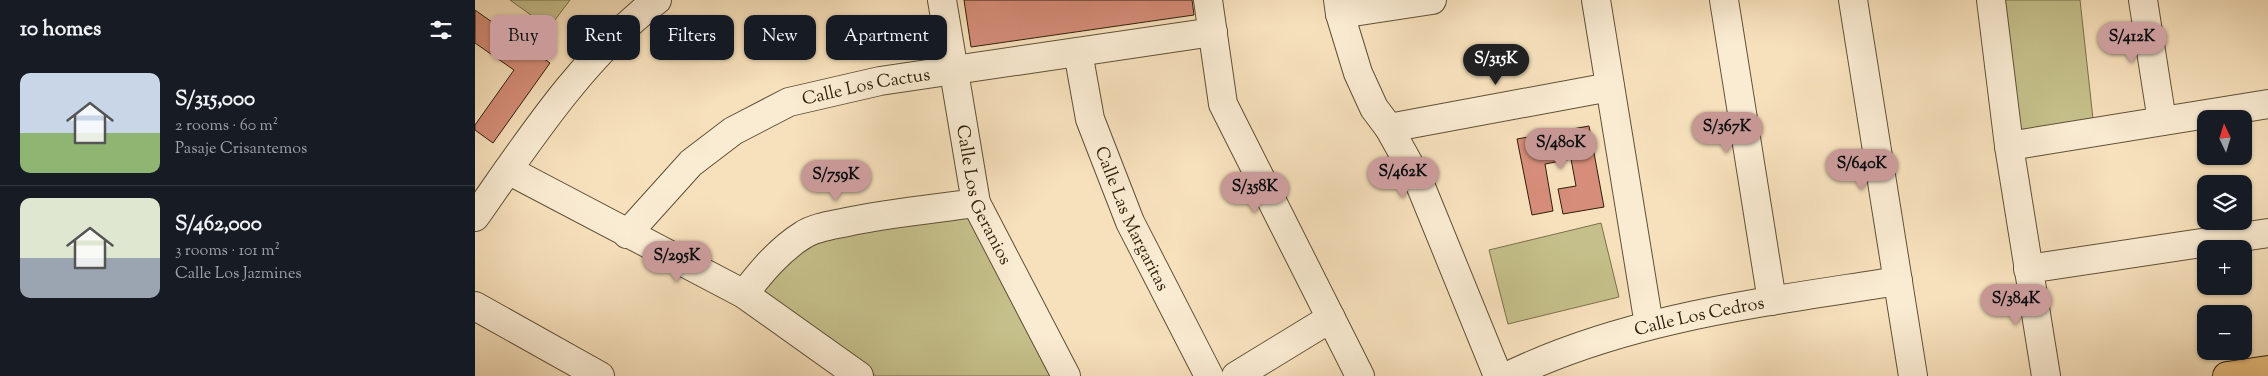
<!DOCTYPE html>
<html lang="en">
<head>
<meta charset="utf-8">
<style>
	:root { --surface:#171b24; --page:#20242c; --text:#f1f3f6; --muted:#9ea1a6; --line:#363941; --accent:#c59692 }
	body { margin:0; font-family:"Sorts Mill Goudy",serif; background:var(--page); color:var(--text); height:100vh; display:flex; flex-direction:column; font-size:19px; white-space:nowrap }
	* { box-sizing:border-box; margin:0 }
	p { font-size:16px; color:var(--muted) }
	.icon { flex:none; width:28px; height:28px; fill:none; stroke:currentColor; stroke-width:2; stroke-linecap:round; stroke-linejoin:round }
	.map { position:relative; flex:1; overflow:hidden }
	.details { display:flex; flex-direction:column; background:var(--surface); width:475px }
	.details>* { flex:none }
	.banner { position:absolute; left:15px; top:15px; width:475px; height:45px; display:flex; gap:10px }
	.needle { width:32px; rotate:356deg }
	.tools { position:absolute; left:1722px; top:110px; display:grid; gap:10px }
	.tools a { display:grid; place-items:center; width:55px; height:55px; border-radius:10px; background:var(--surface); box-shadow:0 1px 4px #0004; font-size:25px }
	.price { position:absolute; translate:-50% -42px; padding:0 11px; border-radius:18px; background:var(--accent); color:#111; font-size:16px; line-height:32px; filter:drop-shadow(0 1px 2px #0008) }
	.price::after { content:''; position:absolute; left:50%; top:30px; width:15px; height:11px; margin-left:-8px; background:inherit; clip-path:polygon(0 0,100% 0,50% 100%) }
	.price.on { background:#222; color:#fff }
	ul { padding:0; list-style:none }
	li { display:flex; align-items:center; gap:15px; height:125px; padding:0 20px }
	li+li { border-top:1px solid var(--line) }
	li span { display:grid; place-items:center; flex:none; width:140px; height:100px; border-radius:10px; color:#555 }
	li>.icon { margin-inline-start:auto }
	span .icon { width:60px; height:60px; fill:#fffc; stroke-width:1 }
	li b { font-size:21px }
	h2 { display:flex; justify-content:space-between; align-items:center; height:60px; padding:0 20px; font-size:21px }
	.chip { padding:0 18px; border-radius:10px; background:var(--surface); box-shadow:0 1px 4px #0004; font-size:18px; line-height:45px }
	.chip.on { background:var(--accent); color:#111 }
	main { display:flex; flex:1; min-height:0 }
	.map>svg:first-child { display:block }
	.green { fill:#c5c08b; stroke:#7a704b }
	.building { fill:#d68d79; stroke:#2e1f0b }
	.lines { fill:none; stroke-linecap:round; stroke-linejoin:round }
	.minor-casing { stroke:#605037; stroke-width:30 }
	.major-casing { stroke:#2e1f0b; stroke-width:30 }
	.minor { stroke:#faecd3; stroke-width:28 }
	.major { stroke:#ecc07e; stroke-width:28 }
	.labels { text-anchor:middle; stroke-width:4; stroke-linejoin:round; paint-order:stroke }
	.street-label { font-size:18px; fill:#2e1f0b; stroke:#faecd3 }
</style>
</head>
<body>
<main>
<section class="details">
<h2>10 homes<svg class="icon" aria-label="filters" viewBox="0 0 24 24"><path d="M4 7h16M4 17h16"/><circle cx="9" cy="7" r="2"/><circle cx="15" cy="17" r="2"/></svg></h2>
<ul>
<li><span style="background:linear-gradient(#c9d6e8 60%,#8fb573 0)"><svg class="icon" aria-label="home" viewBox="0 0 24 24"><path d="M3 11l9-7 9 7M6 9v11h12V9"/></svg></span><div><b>S/315,000</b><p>2 rooms · 60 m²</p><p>Pasaje Crisantemos</p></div></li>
<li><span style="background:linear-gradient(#dfe7d0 60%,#9aa5b1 0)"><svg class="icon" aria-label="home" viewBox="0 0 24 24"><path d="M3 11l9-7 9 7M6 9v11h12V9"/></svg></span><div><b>S/462,000</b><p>3 rooms · 101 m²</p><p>Calle Los Jazmines</p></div></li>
</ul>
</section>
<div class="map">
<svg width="1793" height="376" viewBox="0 0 1793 376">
	<rect width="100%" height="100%" fill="#f7e1bc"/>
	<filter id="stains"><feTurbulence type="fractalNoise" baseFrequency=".004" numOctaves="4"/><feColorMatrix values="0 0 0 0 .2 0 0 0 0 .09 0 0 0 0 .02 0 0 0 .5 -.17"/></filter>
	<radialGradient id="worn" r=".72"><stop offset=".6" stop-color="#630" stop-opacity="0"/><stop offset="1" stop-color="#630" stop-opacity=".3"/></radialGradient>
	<g class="green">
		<polygon points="35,0 95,0 74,28"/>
		<polygon points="1523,0 1605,0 1619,128 1540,135"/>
		<polygon points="492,215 576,376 401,376 286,293 309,264 356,235"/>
		<polygon points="1126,223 1144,297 1033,324 1014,250"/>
	</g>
	<g class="building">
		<polygon points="489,0 717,0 719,15 496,47"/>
		<polygon points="0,10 75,63 18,143 0,130 0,125 39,70 0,43"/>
		<polygon points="1114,126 1129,207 1088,214 1083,189 1101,186 1096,159 1070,164 1078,211 1057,215 1042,139"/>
	</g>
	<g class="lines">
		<defs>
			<g id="minor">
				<path id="s1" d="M 467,0 L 501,203 L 591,376"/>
				<polyline points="733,0 748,104 885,376"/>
				<polyline points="863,0 865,14 883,73 899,108 914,128 944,182 1023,376"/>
				<polyline points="1121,0 1174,325"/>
				<polyline points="1249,0 1297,301"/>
				<polyline points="1378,0 1438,376"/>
				<polyline points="1516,0 1534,146 1571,376"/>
				<polyline points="1668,0 1687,121"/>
				<polyline points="865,14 957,0"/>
				<path id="s2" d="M 603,52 L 615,119 L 655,222 L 734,376"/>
				<polyline points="914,128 1135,87"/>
				<polyline points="1534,146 1793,104"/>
				<polyline points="33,170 269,294 384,376"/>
				<path d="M 0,217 C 54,140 107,58 182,0"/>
				<path id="s3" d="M 152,234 L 216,163 L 258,131 L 314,102 L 405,81 L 738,32"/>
				<polyline points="1553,269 1793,233"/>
				<path d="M 269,294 C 286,272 304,250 328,235 C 340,227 358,225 372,222 C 414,213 458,209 501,203"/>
				<polyline points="0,306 125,376"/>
				<polyline points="761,376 856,318"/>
				<path id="s4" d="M 1033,376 C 1155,317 1291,302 1423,281"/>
			</g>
			<polyline id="major" points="1752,376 1793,370"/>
		</defs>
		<use href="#minor" class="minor-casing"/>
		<use href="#major" class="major-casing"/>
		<use href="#minor" class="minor"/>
		<use href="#major" class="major"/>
	</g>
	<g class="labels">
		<g class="street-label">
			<text dy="6" stroke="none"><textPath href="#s3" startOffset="290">Calle Los Cactus</textPath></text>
			<text dy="6" stroke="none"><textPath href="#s1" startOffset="200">Calle Los Geranios</textPath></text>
			<text dy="6" stroke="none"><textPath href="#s2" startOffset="176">Calle Las Margaritas</textPath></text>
			<text dy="6" stroke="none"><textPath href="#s4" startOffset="201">Calle Los Cedros</textPath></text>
		</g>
	</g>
	<rect width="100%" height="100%" filter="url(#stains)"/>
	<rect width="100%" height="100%" fill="url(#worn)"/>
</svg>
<div class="tools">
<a><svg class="needle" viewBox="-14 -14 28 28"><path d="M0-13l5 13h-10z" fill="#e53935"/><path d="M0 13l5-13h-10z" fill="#9ea1a6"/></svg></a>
<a><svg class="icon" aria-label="layers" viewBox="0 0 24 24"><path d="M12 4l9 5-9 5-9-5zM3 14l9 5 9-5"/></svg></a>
<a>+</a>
<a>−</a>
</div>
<b class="price" style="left:1657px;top:64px">S/412K</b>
<b class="price on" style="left:1021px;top:86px">S/315K</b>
<b class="price" style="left:1252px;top:154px">S/367K</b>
<b class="price" style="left:1086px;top:170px">S/480K</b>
<b class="price" style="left:1387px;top:191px">S/640K</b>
<b class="price" style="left:928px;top:199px">S/462K</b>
<b class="price" style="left:361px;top:202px">S/759K</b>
<b class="price" style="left:780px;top:214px">S/358K</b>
<b class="price" style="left:202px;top:283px">S/295K</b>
<b class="price" style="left:1541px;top:326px">S/384K</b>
<div class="banner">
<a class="chip on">Buy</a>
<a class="chip">Rent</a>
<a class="chip">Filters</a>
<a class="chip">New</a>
<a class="chip">Apartment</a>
</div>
</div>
</main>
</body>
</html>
